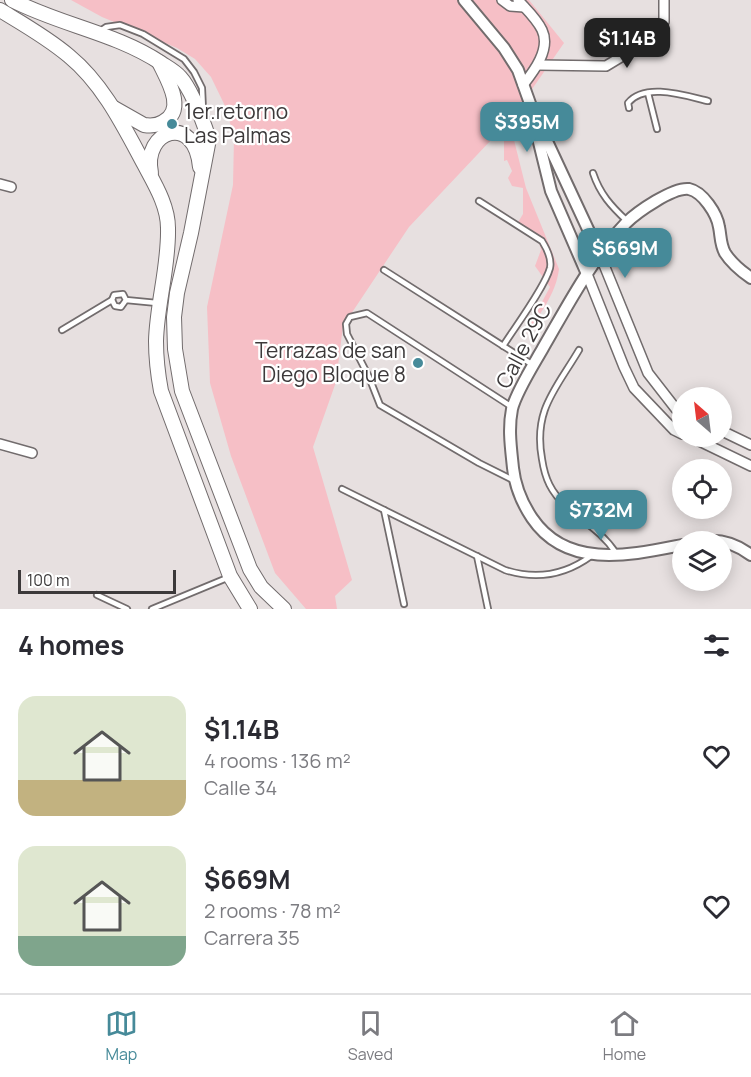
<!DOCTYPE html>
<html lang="en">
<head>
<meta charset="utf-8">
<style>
	:root { --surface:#fff; --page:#f2f2f3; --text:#2b2b33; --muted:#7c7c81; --line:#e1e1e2; --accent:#468a99 }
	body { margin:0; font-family:Manrope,sans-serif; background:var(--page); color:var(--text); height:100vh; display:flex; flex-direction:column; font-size:22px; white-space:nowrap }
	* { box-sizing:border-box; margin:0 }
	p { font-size:20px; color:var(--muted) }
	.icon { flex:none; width:33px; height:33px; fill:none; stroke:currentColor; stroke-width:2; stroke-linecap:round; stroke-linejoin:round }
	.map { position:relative; height:609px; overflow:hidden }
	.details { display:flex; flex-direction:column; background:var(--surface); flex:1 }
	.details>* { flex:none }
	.needle { width:39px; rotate:332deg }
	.fabs { position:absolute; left:672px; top:387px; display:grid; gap:12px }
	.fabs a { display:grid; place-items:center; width:60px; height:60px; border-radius:50%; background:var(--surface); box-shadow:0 3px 15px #0003; font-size:30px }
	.scale { position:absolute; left:18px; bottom:15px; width:158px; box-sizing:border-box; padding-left:6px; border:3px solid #3c393a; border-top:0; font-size:16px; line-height:21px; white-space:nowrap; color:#3c393a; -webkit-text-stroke:4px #fff; paint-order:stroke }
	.price { position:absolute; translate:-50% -51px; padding:0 14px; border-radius:12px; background:var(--accent); color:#fff; font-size:20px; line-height:39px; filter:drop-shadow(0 2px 3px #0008) }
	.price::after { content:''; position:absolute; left:50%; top:36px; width:18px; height:14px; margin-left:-9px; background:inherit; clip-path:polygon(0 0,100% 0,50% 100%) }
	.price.selected { background:#222; color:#fff }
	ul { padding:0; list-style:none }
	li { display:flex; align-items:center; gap:18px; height:150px; padding:0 18px }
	li span { display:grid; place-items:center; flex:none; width:168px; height:120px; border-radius:18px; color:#555 }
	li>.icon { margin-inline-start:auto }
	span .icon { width:72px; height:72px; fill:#fffc; stroke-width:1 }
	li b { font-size:26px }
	h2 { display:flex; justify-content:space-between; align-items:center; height:72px; padding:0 18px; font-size:26px }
	.tab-bar { display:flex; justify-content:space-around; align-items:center; height:84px; border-top:2px solid var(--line); background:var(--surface); font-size:16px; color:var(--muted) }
	.tab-bar a { display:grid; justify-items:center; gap:3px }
	.tab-bar .selected { color:var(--accent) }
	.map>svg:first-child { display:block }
	.green { fill:#f6bfc6 }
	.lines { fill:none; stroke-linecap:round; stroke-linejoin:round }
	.service-casing { stroke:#726c6d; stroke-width:8 }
	.minor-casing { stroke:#726c6d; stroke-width:12 }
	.tertiary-casing { stroke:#726c6d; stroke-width:14 }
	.primary-casing { stroke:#726c6d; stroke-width:16 }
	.service { stroke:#fff; stroke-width:4.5 }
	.minor { stroke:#fff; stroke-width:9 }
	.tertiary { stroke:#fff; stroke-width:10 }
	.primary { stroke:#fff; stroke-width:14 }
	.poi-dot { fill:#468a99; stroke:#fff; stroke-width:2 }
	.labels { text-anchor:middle; stroke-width:4.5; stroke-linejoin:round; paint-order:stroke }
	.poi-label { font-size:21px; fill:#3c393a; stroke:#fff; text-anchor:start }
	.street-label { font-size:21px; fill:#3c393a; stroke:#fff }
</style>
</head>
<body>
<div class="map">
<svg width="751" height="609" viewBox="0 0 751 609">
	<rect width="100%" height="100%" fill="#e7e0e0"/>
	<g class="green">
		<polygon points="71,0 529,0 564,43 512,118 409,227 343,326 336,382 313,447 352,580 335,596 337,609 306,609 275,573 231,456 210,383 207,307 233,185 234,138 226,108 211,77 195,59 177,48 102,17"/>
		<path d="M 512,132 L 526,188 L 559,269 C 556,294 540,313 527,334 L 529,326 L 550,287 L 535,266 L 541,250 L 538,238 L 517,224 L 523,214 L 523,188 L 512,186 L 508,178 L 512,171 L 507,160 L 504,161 L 504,135 Z"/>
	</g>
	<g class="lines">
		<defs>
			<g id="service">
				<polyline points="100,31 106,27 120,25 143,34 184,59 194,72 202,88 203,110"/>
				<polyline points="648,93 657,129"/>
				<path d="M 629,108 L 628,103 C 645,82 686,96 708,101"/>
				<path d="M 593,173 C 600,194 611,206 627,221"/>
				<path d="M 479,201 L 542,241 C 547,249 552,259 550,268 C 545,287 515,327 503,346"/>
				<polyline points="384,270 533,365"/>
				<polyline points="126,300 121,307 115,306 112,300 114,295 123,294 126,300 157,303"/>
				<polyline points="62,330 112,300"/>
				<path d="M 579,350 C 556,389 533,410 542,459 C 545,479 551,492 566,506 C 584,522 603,533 616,553"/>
				<polyline points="512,407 367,313 350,317 346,324 347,334 369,377 380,405 479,463 515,481"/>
				<path d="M 342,489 L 505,570 C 536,580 565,575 591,556"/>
				<polyline points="384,510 404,604"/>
				<polyline points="477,556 488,609"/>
				<polyline points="97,595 127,609"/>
				<polyline points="152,609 227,578"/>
			</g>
			<g id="minor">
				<polyline points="502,0 510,6 524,7"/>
				<path d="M 518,0 C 526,9 537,19 542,30 C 551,49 534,71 523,85"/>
				<polyline points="538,65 606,66 649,40 664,22 664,0"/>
				<polyline points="0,184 11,187"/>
				<polyline points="600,255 648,373 676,409 682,413"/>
				<polyline points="587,274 624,367 634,388 674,430 682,434"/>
				<polyline points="722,431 751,445"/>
				<polyline points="689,436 751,466"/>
				<polyline points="0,444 32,453"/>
			</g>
			<g id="tertiary">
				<polyline points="464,0 504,48 518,70 532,109 600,255"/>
				<polyline points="536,130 551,191 587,274"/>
				<path d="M 701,542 C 720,538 736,544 751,555"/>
				<path d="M 682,545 C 631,555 567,570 532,518 C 522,503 515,486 513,468 C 511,448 508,429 512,409 C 516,392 534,364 543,348 C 568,305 591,260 626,223 C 637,212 673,187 689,189 C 703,192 717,214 719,227 C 721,236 720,244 725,253 C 732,264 741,271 751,278"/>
			</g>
			<g id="primary">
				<path d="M 12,0 C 60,25 116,33 161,63 C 167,67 175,71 180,77 C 192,90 203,121 209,139 L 191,233 L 177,293 L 174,317 L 175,349 L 182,391 L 250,569 L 261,587 L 284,609"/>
				<path d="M 0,10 C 23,24 48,38 69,56 C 103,84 123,125 144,164 C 154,183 168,205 168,228 C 169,266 157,303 156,341 C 156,358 158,375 161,391 L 230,576 L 250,609"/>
				<path d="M 114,108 L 144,125 C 151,126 157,126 163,122 C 187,110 167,79 159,62"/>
				<path d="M 151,173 C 142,130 195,112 200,167"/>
			</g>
		</defs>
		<use href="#service" class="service-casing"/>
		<use href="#minor" class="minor-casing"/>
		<use href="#tertiary" class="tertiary-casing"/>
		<use href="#primary" class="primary-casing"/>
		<use href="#service" class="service"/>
		<use href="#minor" class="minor"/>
		<use href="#tertiary" class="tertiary"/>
		<use href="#primary" class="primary"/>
	</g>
	<g class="poi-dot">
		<circle cx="172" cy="124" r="6"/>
		<circle cx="418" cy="363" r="6"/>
	</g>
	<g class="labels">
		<g class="poi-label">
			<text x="184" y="119">1er.retorno<tspan x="184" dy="24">Las Palmas</tspan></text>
			<text x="406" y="358" text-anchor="end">Terrazas de san<tspan x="406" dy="24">Diego Bloque 8</tspan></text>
		</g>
		<g class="street-label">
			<text transform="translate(524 346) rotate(-62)" y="7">Calle 29C</text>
		</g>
	</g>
</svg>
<div class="fabs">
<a><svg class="needle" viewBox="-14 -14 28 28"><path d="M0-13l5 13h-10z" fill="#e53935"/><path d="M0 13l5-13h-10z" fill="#7c7c81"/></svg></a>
<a><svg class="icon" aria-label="locate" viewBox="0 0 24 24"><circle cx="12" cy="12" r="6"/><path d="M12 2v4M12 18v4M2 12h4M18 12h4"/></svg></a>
<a><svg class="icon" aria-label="layers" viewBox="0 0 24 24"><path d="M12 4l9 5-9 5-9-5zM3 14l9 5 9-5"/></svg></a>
</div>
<div class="scale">100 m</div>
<b class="price selected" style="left:627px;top:69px">$1.14B</b>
<b class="price" style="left:527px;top:153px">$395M</b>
<b class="price" style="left:625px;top:279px">$669M</b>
<b class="price" style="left:601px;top:541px">$732M</b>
</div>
<section class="details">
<h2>4 homes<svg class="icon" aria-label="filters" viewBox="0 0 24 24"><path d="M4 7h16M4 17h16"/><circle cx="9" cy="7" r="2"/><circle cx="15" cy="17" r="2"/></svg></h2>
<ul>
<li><span style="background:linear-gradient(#dfe7d0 70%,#c2b280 0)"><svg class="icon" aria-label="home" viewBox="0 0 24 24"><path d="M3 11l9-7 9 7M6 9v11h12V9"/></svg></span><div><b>$1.14B</b><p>4 rooms · 136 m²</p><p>Calle 34</p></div><svg class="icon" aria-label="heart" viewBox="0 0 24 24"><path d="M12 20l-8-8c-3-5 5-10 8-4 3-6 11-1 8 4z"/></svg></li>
<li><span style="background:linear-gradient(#dfe7d0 75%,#7fa58c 0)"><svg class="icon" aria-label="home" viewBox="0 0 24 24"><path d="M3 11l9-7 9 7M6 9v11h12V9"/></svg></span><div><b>$669M</b><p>2 rooms · 78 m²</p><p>Carrera 35</p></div><svg class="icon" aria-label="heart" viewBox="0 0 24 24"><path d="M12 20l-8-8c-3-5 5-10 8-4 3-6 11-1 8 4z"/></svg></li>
</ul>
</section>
<nav class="tab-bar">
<a class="selected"><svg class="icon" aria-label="map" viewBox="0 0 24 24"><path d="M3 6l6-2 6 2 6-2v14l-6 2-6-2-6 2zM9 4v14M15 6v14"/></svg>Map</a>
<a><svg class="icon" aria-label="saved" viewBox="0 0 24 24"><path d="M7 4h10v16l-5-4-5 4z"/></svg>Saved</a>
<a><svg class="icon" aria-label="home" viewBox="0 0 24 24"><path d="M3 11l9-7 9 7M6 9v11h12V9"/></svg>Home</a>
</nav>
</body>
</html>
